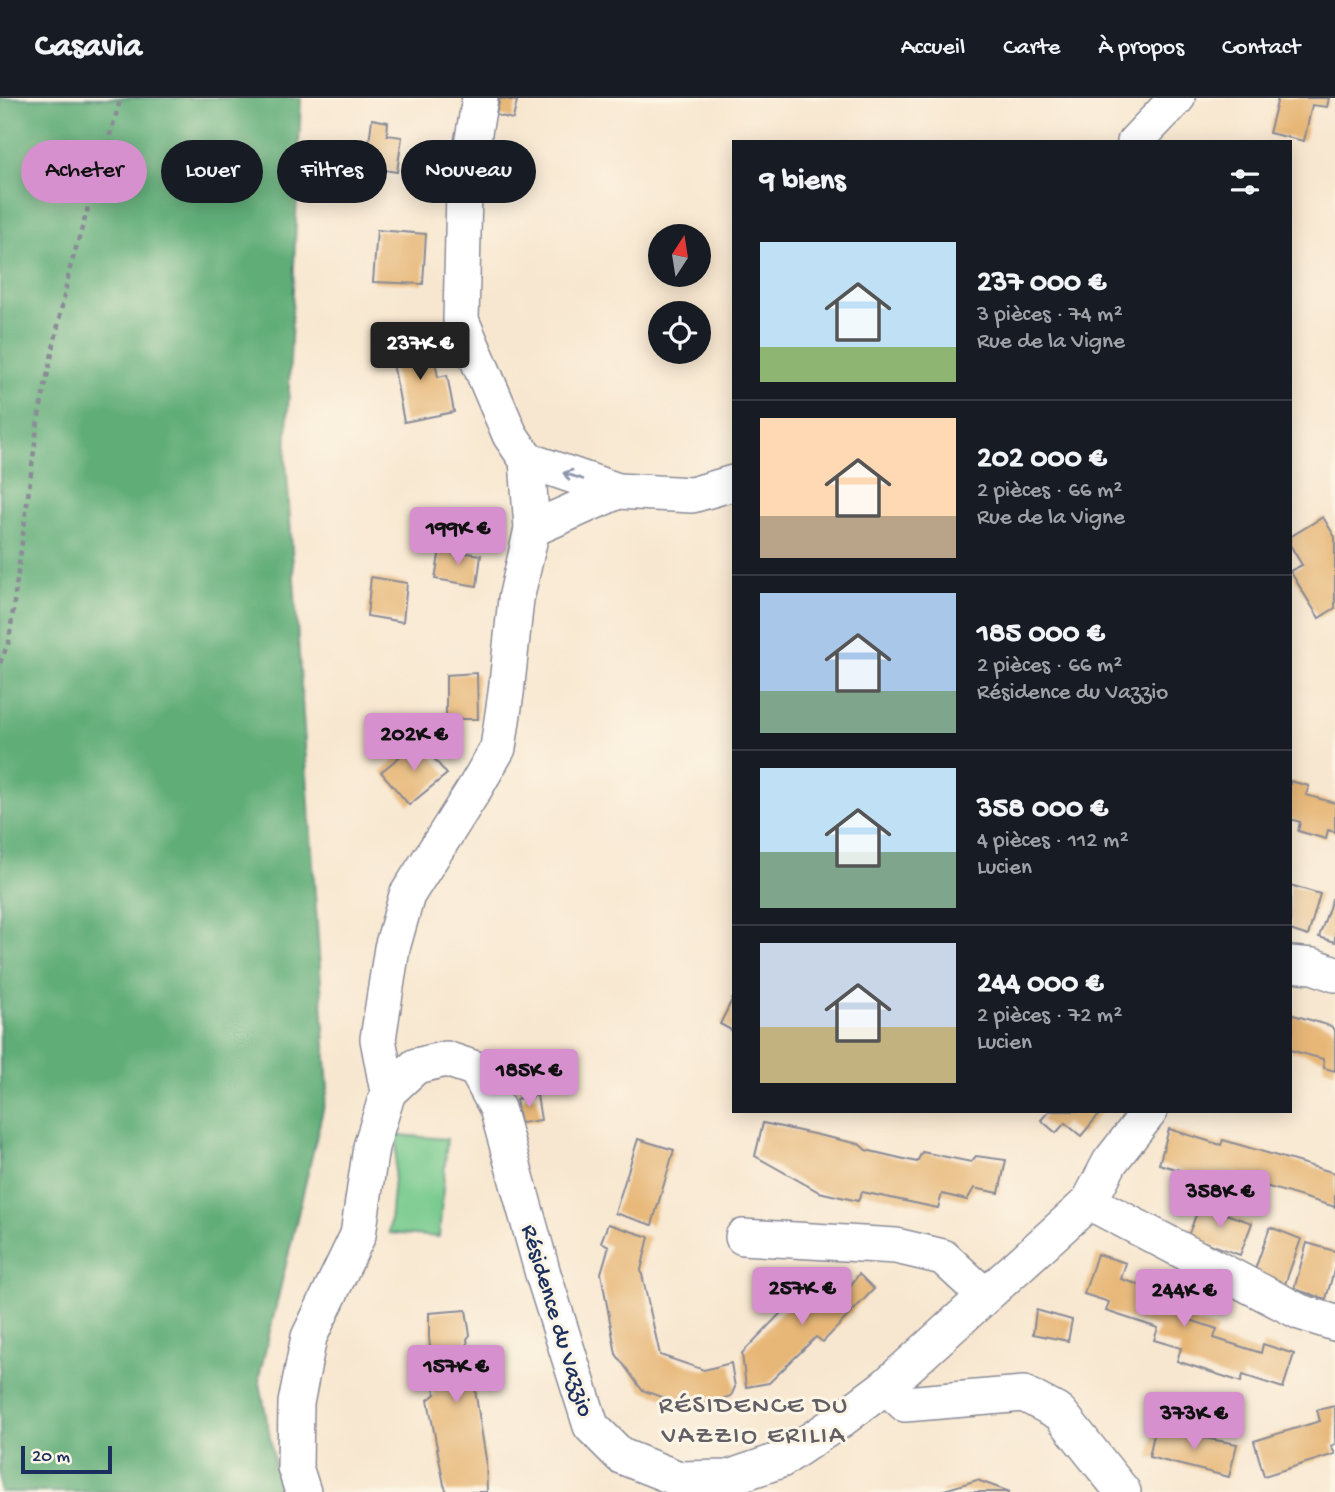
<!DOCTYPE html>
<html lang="fr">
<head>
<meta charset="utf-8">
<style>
	:root { --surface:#171b24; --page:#20242c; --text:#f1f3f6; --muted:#9ea1a6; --line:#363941; --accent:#d690ce }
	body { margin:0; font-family:"Gochi Hand",sans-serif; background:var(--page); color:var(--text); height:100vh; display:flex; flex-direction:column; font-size:26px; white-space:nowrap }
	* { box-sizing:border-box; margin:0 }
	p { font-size:23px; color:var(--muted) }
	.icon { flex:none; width:38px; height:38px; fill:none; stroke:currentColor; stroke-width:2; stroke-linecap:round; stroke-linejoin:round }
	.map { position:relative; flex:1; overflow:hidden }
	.side { position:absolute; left:732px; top:42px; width:560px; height:973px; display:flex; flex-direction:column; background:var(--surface); border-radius:0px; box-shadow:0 4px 18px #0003 }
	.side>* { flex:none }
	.banner { position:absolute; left:21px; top:42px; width:606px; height:63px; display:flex; gap:14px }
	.needle { width:46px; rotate:12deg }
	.fabs { position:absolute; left:648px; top:126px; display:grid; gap:14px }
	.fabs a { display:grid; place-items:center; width:63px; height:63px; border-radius:50%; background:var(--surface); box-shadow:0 4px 18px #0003; font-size:35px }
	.scale { position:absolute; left:21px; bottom:18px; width:91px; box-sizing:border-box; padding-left:7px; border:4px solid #1b2f5e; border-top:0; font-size:19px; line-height:24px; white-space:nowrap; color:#1b2f5e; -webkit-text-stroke:5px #fcf5e5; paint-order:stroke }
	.price { position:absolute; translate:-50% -60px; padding:0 16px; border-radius:7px; background:var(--accent); color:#111; font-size:23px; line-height:46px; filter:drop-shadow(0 2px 4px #0008) }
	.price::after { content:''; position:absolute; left:50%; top:42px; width:21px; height:16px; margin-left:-10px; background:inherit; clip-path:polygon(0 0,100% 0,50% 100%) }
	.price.active { background:#222; color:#fff }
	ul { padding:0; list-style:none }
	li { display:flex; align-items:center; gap:21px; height:175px; padding:0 28px }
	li+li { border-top:2px solid var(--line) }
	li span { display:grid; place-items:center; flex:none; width:196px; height:140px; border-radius:0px; color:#555 }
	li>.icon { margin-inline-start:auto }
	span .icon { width:84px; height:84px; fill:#fffc; stroke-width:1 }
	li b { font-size:30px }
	h2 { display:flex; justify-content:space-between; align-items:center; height:84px; padding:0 28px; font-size:30px }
	.pill { padding:0 24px; border-radius:32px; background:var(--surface); box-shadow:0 4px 18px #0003; font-size:24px; line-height:63px }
	.pill.active { background:var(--accent); color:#111 }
	header { display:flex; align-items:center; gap:42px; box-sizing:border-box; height:98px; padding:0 35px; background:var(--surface); border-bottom:2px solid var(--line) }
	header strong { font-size:33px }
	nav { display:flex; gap:38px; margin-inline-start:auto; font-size:24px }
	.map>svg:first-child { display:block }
	.green { fill:#75c98c; stroke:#487c75; stroke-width:2 }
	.forest { fill:#60ad78; stroke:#3e6e6b; stroke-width:2 }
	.building { fill:#e7b778 }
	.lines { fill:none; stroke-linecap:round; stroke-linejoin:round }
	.minor-casing { stroke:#8a8b97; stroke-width:38 }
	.path { stroke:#8a8b97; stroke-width:4.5; stroke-dasharray:5 5; stroke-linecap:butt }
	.minor { stroke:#fff; stroke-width:35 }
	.oneway { stroke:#8d97ae }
	.labels { text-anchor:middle; stroke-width:6; stroke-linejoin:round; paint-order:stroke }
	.street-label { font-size:24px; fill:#1b2f5e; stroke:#fcf5e5 }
	.neighbourhood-label { font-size:26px; letter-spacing:2px; fill:#625f67; stroke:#fcf5e5 }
</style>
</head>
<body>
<header>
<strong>Casavia</strong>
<nav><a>Accueil</a><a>Carte</a><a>À propos</a><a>Contact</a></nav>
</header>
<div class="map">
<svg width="1335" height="1394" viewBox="0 0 1335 1394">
	<rect width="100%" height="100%" fill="#fcf5e5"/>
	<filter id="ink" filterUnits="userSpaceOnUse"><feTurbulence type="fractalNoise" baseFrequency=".0143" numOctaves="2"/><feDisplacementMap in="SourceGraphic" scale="14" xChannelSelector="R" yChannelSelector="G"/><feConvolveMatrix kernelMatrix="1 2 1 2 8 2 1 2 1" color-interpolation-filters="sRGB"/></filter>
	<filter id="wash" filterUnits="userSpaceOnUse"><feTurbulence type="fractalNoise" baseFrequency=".00686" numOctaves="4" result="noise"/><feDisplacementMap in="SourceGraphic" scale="28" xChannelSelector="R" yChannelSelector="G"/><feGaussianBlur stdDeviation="1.57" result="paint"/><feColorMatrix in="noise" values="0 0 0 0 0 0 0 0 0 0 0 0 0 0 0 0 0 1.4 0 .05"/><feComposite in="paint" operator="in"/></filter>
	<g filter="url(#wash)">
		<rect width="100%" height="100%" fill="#f8e7d0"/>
		<polygon class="green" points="398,1037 447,1041 439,1139 389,1135"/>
		<polygon class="forest" points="0,0 301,0 286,361 328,991 259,1279 280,1394 0,1394"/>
		<g id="blocks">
			<g class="building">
				<polygon points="500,0 517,3 513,21 496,17"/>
				<polygon points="1278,0 1329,0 1327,9 1312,7 1304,43 1269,35"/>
				<polygon points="372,21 388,24 387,37 402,39 397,74 366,69"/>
				<polygon points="377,132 426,136 423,186 373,184"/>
				<polygon points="431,241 438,279 447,277 454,314 404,324 390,249"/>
				<polygon points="1323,419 1335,439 1335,510 1319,520 1290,473 1302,467 1290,447 1290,439"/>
				<polygon points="440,451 481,457 477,488 435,481"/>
				<polygon points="371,479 407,485 403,524 367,518"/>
				<polygon points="477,575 478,621 446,621 446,577"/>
				<polygon points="419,643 447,676 409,707 381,674"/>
				<polygon points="1290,683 1309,688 1306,697 1335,705 1335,734 1328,732 1326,741 1298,733 1300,724 1290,721"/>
				<polygon points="1290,787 1320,796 1308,838 1290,832"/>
				<polygon points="1332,801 1335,802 1335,844 1319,839"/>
				<polygon points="733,900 733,933 720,926"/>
				<polygon points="1290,916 1331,928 1335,933 1335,973 1324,970 1323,961 1290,952"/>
				<polygon points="527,966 530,983 513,986 509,969"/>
				<polygon points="537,997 541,1022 520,1025 516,1001"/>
				<polygon points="1049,1013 1102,1013 1081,1038 1065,1025 1056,1035 1041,1022"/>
				<polygon points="763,1025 859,1046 866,1052 917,1064 922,1054 971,1064 976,1058 1006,1062 999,1095 974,1090 967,1102 942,1096 938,1110 862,1094 858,1103 819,1094 755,1058"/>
				<polygon points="1169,1031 1221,1047 1223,1042 1335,1075 1335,1109 1252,1084 1249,1093 1159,1066"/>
				<polygon points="638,1041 674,1052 652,1127 615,1115"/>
				<polygon points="1200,1107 1252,1125 1240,1157 1188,1138"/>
				<polygon points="608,1126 649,1139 641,1172 660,1257 704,1272 731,1265 735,1289 731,1298 693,1311 642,1292 616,1256 601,1175 609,1148 601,1144"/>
				<polygon points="1270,1129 1301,1141 1284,1189 1253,1177"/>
				<polygon points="1307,1145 1335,1153 1335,1169 1326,1201 1294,1191"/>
				<polygon points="1097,1156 1126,1165 1121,1181 1169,1196 1166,1206 1193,1215 1190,1222 1217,1231 1214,1240 1261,1255 1263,1246 1294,1256 1283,1290 1243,1277 1241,1284 1177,1263 1181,1250 1154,1242 1158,1230 1106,1213 1109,1204 1084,1196"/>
				<polygon points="837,1175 850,1188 859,1176 874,1191 823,1244 816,1239 769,1285 746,1289 742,1255 810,1185 819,1192"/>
				<polygon points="466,1212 470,1237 467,1241 486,1361 487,1394 447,1394 444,1387 428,1302 435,1296 429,1239 429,1215"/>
				<polygon points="1036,1212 1072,1222 1068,1243 1033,1236"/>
				<polygon points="1335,1308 1335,1346 1331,1348 1335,1356 1264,1378 1254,1343 1320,1323 1317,1312"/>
				<polygon points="1155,1331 1237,1346 1229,1379 1149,1359"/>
				<polygon points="977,1382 1010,1394 941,1394 941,1393"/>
			</g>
		</g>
	</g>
	<g filter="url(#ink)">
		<use href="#blocks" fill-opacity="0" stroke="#8a8b97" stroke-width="2"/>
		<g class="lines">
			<defs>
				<g id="minor">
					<polyline points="1135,44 1177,0"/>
					<polyline points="527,362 618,393 692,397 733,385"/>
					<polyline points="532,431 618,393"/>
					<polyline points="1290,866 1313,868 1335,876"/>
					<polyline points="388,994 416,968 446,961 476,971 497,1010 543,1176 591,1328 621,1358 679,1381 728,1380 781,1362 838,1324 886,1288 1089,1104 1110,1064 1150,1013"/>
					<polyline points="1089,1104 1300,1214 1335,1225"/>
					<polyline points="743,1139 896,1148 943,1159 985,1198"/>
					<polyline points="886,1288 905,1306 1024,1296 1060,1315 1123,1394"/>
					<polyline points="303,1394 295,1369 296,1305 309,1239 358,1137 371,1049 388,994 378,941 392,850 407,797 475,690 498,650 506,595 516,501 532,431 527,362 510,337 461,222 464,93 480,0"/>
				</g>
			</defs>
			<use href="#minor" class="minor-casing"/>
			<polyline class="path" points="0,565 9,543 38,322 70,170 121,0"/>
			<use href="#minor" class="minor"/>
		</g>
		<defs><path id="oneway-shaft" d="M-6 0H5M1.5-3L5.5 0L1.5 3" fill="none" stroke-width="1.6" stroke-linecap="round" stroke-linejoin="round" transform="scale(1.75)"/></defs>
		<use class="oneway" href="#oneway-shaft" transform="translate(573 378) rotate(-162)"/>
	</g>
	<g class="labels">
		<g class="street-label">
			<text transform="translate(559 1222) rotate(73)" y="8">Résidence du Vazzio</text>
		</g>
		<g class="neighbourhood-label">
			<text x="754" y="1314">RÉSIDENCE DU<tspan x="754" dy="30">VAZZIO ERILIA</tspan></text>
		</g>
	</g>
</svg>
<div class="fabs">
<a><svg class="needle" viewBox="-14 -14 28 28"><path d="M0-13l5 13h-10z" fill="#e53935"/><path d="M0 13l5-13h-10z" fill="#9ea1a6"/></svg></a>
<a><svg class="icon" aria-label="locate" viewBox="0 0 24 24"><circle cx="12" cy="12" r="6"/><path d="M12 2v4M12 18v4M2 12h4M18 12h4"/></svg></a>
</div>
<div class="scale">20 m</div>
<b class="price active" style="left:420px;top:284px">237K €</b>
<b class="price" style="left:458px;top:469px">199K €</b>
<b class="price" style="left:414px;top:675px">202K €</b>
<b class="price" style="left:529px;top:1011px">185K €</b>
<b class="price" style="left:1220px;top:1132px">358K €</b>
<b class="price" style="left:802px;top:1229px">257K €</b>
<b class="price" style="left:1184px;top:1231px">244K €</b>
<b class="price" style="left:456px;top:1307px">157K €</b>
<b class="price" style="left:1194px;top:1354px">373K €</b>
<div class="banner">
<a class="pill active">Acheter</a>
<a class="pill">Louer</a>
<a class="pill">Filtres</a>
<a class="pill">Nouveau</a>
</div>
<section class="side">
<h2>9 biens<svg class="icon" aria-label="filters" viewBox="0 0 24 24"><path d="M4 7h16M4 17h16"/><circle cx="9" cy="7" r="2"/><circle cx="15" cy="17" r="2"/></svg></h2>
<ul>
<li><span style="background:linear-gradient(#bfe0f5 75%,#8fb573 0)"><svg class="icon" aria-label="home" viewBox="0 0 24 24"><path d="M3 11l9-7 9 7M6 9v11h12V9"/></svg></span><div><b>237 000 €</b><p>3 pièces · 74 m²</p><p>Rue de la Vigne</p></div></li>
<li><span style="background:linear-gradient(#ffd9b3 70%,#b9a48a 0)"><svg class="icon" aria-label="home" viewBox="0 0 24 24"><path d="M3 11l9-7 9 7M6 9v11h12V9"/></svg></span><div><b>202 000 €</b><p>2 pièces · 66 m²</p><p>Rue de la Vigne</p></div></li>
<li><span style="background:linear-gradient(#a9c7e8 70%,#7fa58c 0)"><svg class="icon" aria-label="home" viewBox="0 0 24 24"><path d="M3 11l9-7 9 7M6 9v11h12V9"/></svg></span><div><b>185 000 €</b><p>2 pièces · 66 m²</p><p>Résidence du Vazzio</p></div></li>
<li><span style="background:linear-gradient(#bfe0f5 60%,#7fa58c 0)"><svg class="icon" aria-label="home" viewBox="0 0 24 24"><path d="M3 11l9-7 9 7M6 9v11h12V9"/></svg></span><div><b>358 000 €</b><p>4 pièces · 112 m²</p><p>Lucien</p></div></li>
<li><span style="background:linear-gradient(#c9d6e8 60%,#c2b280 0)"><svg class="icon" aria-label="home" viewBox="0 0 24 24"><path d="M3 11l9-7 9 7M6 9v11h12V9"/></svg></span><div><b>244 000 €</b><p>2 pièces · 72 m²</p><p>Lucien</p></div></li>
</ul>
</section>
</div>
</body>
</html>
